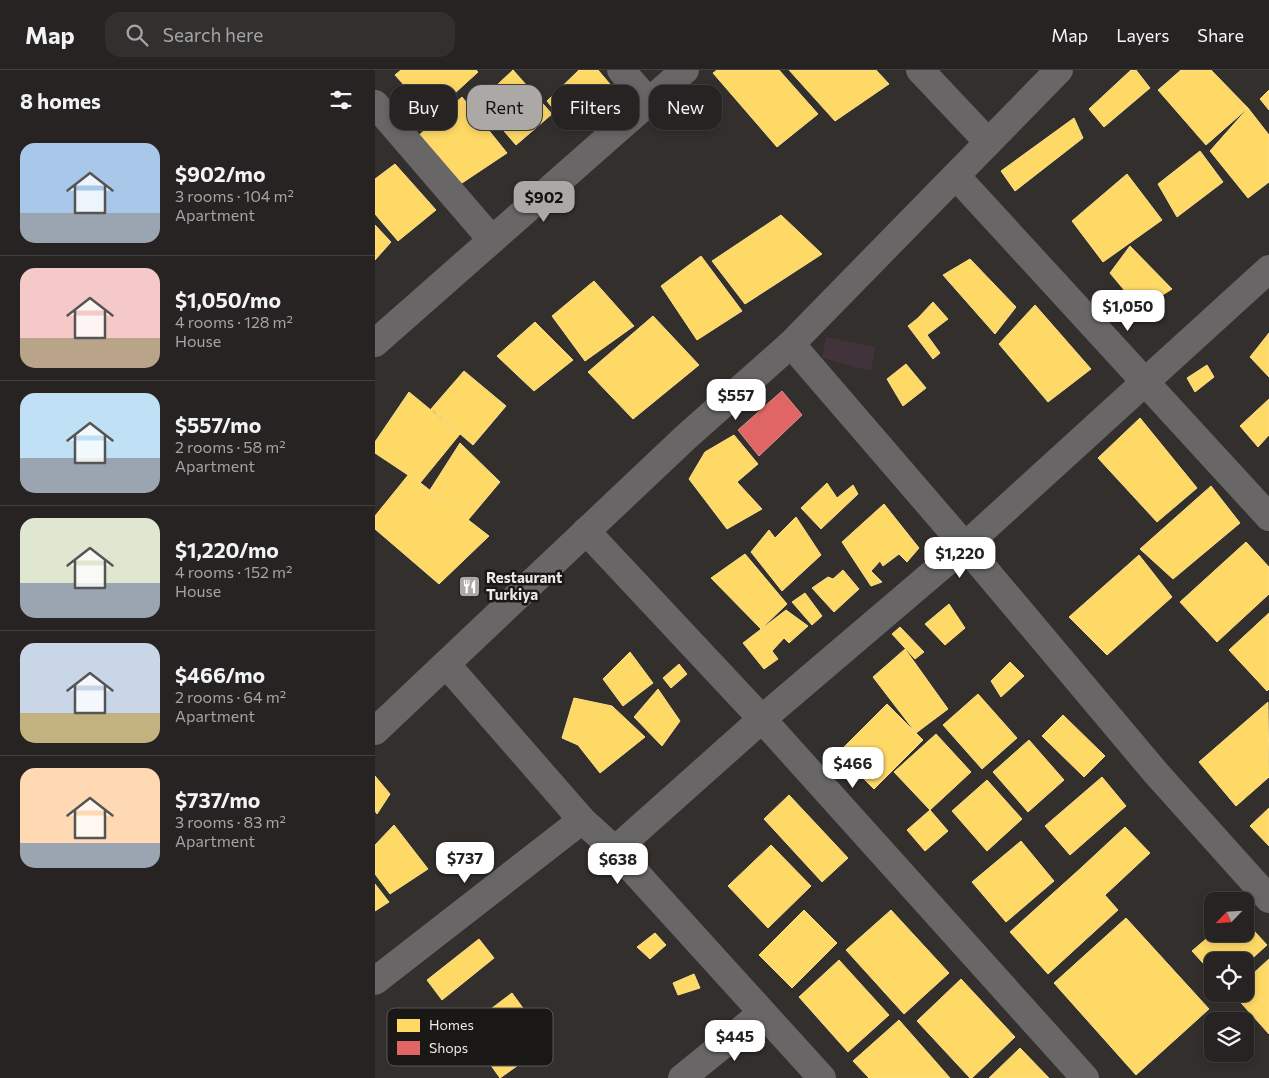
<!DOCTYPE html>
<html lang="en">
<head>
<meta charset="utf-8">
<style>
	:root { --surface:#262322; --page:#322f2f; --text:#f1f3f6; --muted:#a4a4a5; --line:#424040; --accent:#aba8a5 }
	body { margin:0; font-family:Commissioner,sans-serif; background:var(--page); color:var(--text); height:100vh; display:flex; flex-direction:column; font-size:19px; white-space:nowrap }
	* { box-sizing:border-box; margin:0 }
	p { font-size:16px; color:var(--muted) }
	.icon { flex:none; width:28px; height:28px; fill:none; stroke:currentColor; stroke-width:2; stroke-linecap:round; stroke-linejoin:round }
	.map { position:relative; flex:1; overflow:hidden }
	.drawer { display:flex; flex-direction:column; background:var(--surface); width:375px }
	.drawer>* { flex:none }
	.top-card { position:absolute; left:15px; top:15px; width:475px; height:45px; display:flex; gap:10px }
	.needle { width:32px; rotate:245deg }
	.controls { position:absolute; left:829px; top:822px; display:grid; gap:10px }
	.controls a { display:grid; place-items:center; width:50px; height:50px; border-radius:10px; background:var(--surface); box-shadow:0 2px 8px #0003,0 0 0 1px var(--line); font-size:25px }
	.price { position:absolute; translate:-50% -42px; padding:0 11px; border-radius:10px; background:#fff; color:#222; font-size:16px; line-height:32px; filter:drop-shadow(0 1px 2px #0008) }
	.price::after { content:''; position:absolute; left:50%; top:30px; width:15px; height:11px; margin-left:-8px; background:inherit; clip-path:polygon(0 0,100% 0,50% 100%) }
	.price.on { background:var(--accent); color:#111 }
	ul { padding:0; list-style:none }
	li { display:flex; align-items:center; gap:15px; height:125px; padding:0 20px }
	li+li { border-top:1px solid var(--line) }
	li span { display:grid; place-items:center; flex:none; width:140px; height:100px; border-radius:15px; color:#555 }
	li>.icon { margin-inline-start:auto }
	span .icon { width:60px; height:60px; fill:#fffc; stroke-width:1 }
	li b { font-size:21px }
	h2 { display:flex; justify-content:space-between; align-items:center; height:60px; padding:0 20px; font-size:21px }
	.pill { padding:0 18px; border-radius:15px; background:var(--surface); box-shadow:0 2px 8px #0003,0 0 0 1px var(--line); font-size:18px; line-height:45px }
	.pill.on { background:var(--accent); color:#111 }
	header { display:flex; align-items:center; gap:30px; box-sizing:border-box; height:70px; padding:0 25px; background:var(--surface); border-bottom:1px solid var(--line) }
	header strong { font-size:24px }
	nav { display:flex; gap:28px; margin-inline-start:auto; font-size:18px }
	.search { width:350px; height:45px; background:var(--page); display:flex; align-items:center; gap:12px; box-sizing:border-box; padding:0 18px; border-radius:15px; color:var(--muted); font-size:19px }
	main { display:flex; flex:1; min-height:0 }
	.map>svg:first-child { display:block }
	.commercial { fill:#423239 }
	.homes { fill:#ffd966; stroke:#f9de8c }
	.shops { fill:#e06666; stroke:#e48d8c }
	.lines { fill:none; stroke-linecap:round; stroke-linejoin:round }
	.minor { stroke:#686666; stroke-width:28 }
	.labels { text-anchor:middle; stroke-width:5; stroke-linejoin:round; paint-order:stroke }
	.poi-label { font-size:15px; font-weight:bold; fill:#ece9e6; stroke:#1a1816; text-anchor:start }
	.key { fill:#1a1816; stroke:#595754; stroke-width:1 }
	.key-label { font-size:14px; fill:#ece9e6 }
</style>
</head>
<body>
<header>
<strong>Map</strong>
<div class="search"><svg class="icon" aria-label="search" viewBox="0 0 24 24"><circle cx="10" cy="10" r="6"/><path d="M15 15l6 6"/></svg>Search here</div>
<nav><a>Map</a><a>Layers</a><a>Share</a></nav>
</header>
<main>
<section class="drawer">
<h2>8 homes<svg class="icon" aria-label="filters" viewBox="0 0 24 24"><path d="M4 7h16M4 17h16"/><circle cx="9" cy="7" r="2"/><circle cx="15" cy="17" r="2"/></svg></h2>
<ul>
<li><span style="background:linear-gradient(#a9c7e8 70%,#9aa5b1 0)"><svg class="icon" aria-label="home" viewBox="0 0 24 24"><path d="M3 11l9-7 9 7M6 9v11h12V9"/></svg></span><div><b>$902/mo</b><p>3 rooms · 104 m²</p><p>Apartment</p></div></li>
<li><span style="background:linear-gradient(#f6c9c9 70%,#b9a48a 0)"><svg class="icon" aria-label="home" viewBox="0 0 24 24"><path d="M3 11l9-7 9 7M6 9v11h12V9"/></svg></span><div><b>$1,050/mo</b><p>4 rooms · 128 m²</p><p>House</p></div></li>
<li><span style="background:linear-gradient(#bfe0f5 65%,#9aa5b1 0)"><svg class="icon" aria-label="home" viewBox="0 0 24 24"><path d="M3 11l9-7 9 7M6 9v11h12V9"/></svg></span><div><b>$557/mo</b><p>2 rooms · 58 m²</p><p>Apartment</p></div></li>
<li><span style="background:linear-gradient(#dfe7d0 65%,#9aa5b1 0)"><svg class="icon" aria-label="home" viewBox="0 0 24 24"><path d="M3 11l9-7 9 7M6 9v11h12V9"/></svg></span><div><b>$1,220/mo</b><p>4 rooms · 152 m²</p><p>House</p></div></li>
<li><span style="background:linear-gradient(#c9d6e8 70%,#c2b280 0)"><svg class="icon" aria-label="home" viewBox="0 0 24 24"><path d="M3 11l9-7 9 7M6 9v11h12V9"/></svg></span><div><b>$466/mo</b><p>2 rooms · 64 m²</p><p>Apartment</p></div></li>
<li><span style="background:linear-gradient(#ffd9b3 75%,#9aa5b1 0)"><svg class="icon" aria-label="home" viewBox="0 0 24 24"><path d="M3 11l9-7 9 7M6 9v11h12V9"/></svg></span><div><b>$737/mo</b><p>3 rooms · 83 m²</p><p>Apartment</p></div></li>
</ul>
</section>
<div class="map">
<svg width="894" height="1008" viewBox="0 0 894 1008">
	<rect width="100%" height="100%" fill="#322f2d"/>
	<polygon class="commercial" points="451,267 500,277 496,301 447,288"/>
	<g class="homes">
		<polygon points="26,0 101,0 103,2 56,45 20,5"/>
		<polygon points="138,0 177,44 141,75 104,32"/>
		<polygon points="204,0 223,0 245,26 194,59 172,31"/>
		<polygon points="342,0 404,0 443,44 402,77 338,3"/>
		<polygon points="414,0 501,0 514,14 460,51"/>
		<polygon points="756,0 761,0 775,18 729,57 714,39"/>
		<polygon points="806,0 836,0 873,38 831,75 783,20"/>
		<polygon points="894,20 894,40 885,29"/>
		<polygon points="87,27 132,83 87,113 42,67"/>
		<polygon points="873,38 894,65 894,112 873,128 835,81"/>
		<polygon points="699,48 708,68 640,121 626,101"/>
		<polygon points="825,81 848,112 802,147 783,114"/>
		<polygon points="20,94 61,140 23,171 0,144 0,109"/>
		<polygon points="752,104 787,150 728,192 697,151"/>
		<polygon points="406,145 447,184 370,234 337,191"/>
		<polygon points="0,155 16,172 0,190"/>
		<polygon points="755,176 797,219 765,239 735,203"/>
		<polygon points="326,186 367,241 322,270 286,216"/>
		<polygon points="595,189 641,237 620,264 568,205"/>
		<polygon points="219,211 259,256 210,291 177,246"/>
		<polygon points="558,232 573,249 552,265 565,283 558,289 533,256 543,248"/>
		<polygon points="660,235 716,299 673,332 624,274"/>
		<polygon points="278,246 324,295 258,349 213,302"/>
		<polygon points="160,252 198,290 159,321 122,286"/>
		<polygon points="894,263 894,307 875,287"/>
		<polygon points="531,294 551,318 528,336 512,309"/>
		<polygon points="832,295 839,307 820,322 812,308"/>
		<polygon points="89,301 131,336 98,375 56,339"/>
		<polygon points="34,322 85,364 45,413 0,383 0,372"/>
		<polygon points="894,329 894,365 883,377 865,356"/>
		<polygon points="765,348 822,418 782,452 723,388"/>
		<polygon points="359,365 383,394 362,412 387,439 352,459 314,409 330,382"/>
		<polygon points="85,373 125,412 93,450 55,420"/>
		<polygon points="34,404 114,466 64,514 0,459 0,446"/>
		<polygon points="452,413 462,428 478,415 483,424 446,459 426,438"/>
		<polygon points="836,416 865,453 798,509 765,479"/>
		<polygon points="509,434 544,478 532,492 524,484 508,496 505,491 496,501 507,512 496,516 467,472"/>
		<polygon points="421,447 446,485 407,521 376,482 394,460 400,468"/>
		<polygon points="871,472 894,497 894,524 842,572 805,532"/>
		<polygon points="370,484 412,534 386,559 336,508"/>
		<polygon points="764,485 797,527 732,585 694,547"/>
		<polygon points="468,500 484,519 459,542 437,518 453,507 458,509"/>
		<polygon points="430,523 447,546 437,555 417,532"/>
		<polygon points="574,534 590,558 570,575 550,554"/>
		<polygon points="411,540 433,556 414,573 409,568 397,581 403,589 389,599 368,573"/>
		<polygon points="894,543 894,619 892,621 854,580"/>
		<polygon points="525,557 549,582 540,589 517,564"/>
		<polygon points="530,579 573,639 541,663 498,607"/>
		<polygon points="255,582 278,613 248,636 228,609"/>
		<polygon points="635,592 649,606 626,627 616,611"/>
		<polygon points="304,594 312,604 296,618 288,608"/>
		<polygon points="283,619 305,651 287,676 259,647"/>
		<polygon points="603,624 642,668 607,699 568,655"/>
		<polygon points="199,628 237,636 270,667 225,703 203,675 187,668"/>
		<polygon points="893,632 894,707 861,736 824,692"/>
		<polygon points="512,634 548,670 499,719 463,683"/>
		<polygon points="688,645 730,686 709,707 667,666"/>
		<polygon points="561,664 596,702 555,740 519,702"/>
		<polygon points="654,670 689,710 653,742 618,702"/>
		<polygon points="0,706 15,724 2,744 0,741"/>
		<polygon points="727,707 751,736 695,785 670,756"/>
		<polygon points="612,710 647,749 612,781 577,741"/>
		<polygon points="414,725 473,788 447,812 389,749"/>
		<polygon points="894,738 894,776 875,756"/>
		<polygon points="555,740 573,761 550,781 532,760"/>
		<polygon points="19,755 53,799 15,824 0,804 0,775"/>
		<polygon points="750,757 775,783 730,825 706,798"/>
		<polygon points="646,771 679,811 631,852 597,812"/>
		<polygon points="396,775 436,816 393,858 353,816"/>
		<polygon points="706,798 743,840 673,904 635,862"/>
		<polygon points="0,814 14,832 0,841"/>
		<polygon points="429,840 462,873 417,918 384,885"/>
		<polygon points="516,840 574,903 529,944 471,880"/>
		<polygon points="751,848 834,939 761,1005 679,913"/>
		<polygon points="870,851 892,875 870,895 870,891 838,891 838,904 817,881 838,863 870,864"/>
		<polygon points="280,863 291,875 275,889 262,877"/>
		<polygon points="104,869 119,888 67,930 52,910"/>
		<polygon points="894,889 894,964 858,924 870,924 870,911"/>
		<polygon points="464,890 514,945 473,982 424,927"/>
		<polygon points="319,904 325,918 303,925 298,913"/>
		<polygon points="586,909 640,967 597,1008 595,1008 542,951"/>
		<polygon points="137,923 166,963 135,986 142,996 125,1008 110,987 104,990 84,963"/>
		<polygon points="524,950 575,1008 494,1008 478,991"/>
		<polygon points="645,978 674,1008 614,1008"/>
	</g>
	<polygon class="shops" points="407,321 427,345 384,386 363,360"/>
	<g class="lines">
		<g class="minor">
			<polyline points="246,0 274,32"/>
			<polyline points="545,0 613,72"/>
			<polyline points="0,34 117,170"/>
			<polyline points="581,106 894,447"/>
			<polyline points="0,273 310,0"/>
			<polyline points="416,274 590,476 781,703 894,829"/>
			<polyline points="211,461 387,649 710,1008"/>
			<polyline points="71,594 207,750 240,780 447,1008"/>
			<polyline points="0,661 311,367 416,274 684,0"/>
			<polyline points="240,780 387,649 590,476 894,199"/>
			<polyline points="0,911 207,750"/>
			<polyline points="307,1008 387,943"/>
		</g>
	</g>
	<defs>
		<symbol id="restaurant-square" viewBox="-11 -11 22 22"><rect x="-9" y="-9" width="18" height="18" rx="4" fill="#aba8a5" stroke="#1a1816"/><path d="M-5-6h1v4h1v-4h1v4h1v-4h1v5L-1.5 .5V6h-2V.5L-5-1ZM5-6V6H3V1.5H1.5Q1.5-4 5-6Z" fill="#fff"/></symbol>
	</defs>
	<g fill-rule="evenodd">
		<use href="#restaurant-square" x="82" y="504" width="25" height="25"/>
	</g>
	<g class="labels">
		<g class="poi-label">
			<text x="111" y="513">Restaurant<tspan x="111" dy="17">Turkiya</tspan></text>
		</g>
	</g>
	<rect x="12" y="938" width="166" height="58" rx="8" class="key"/>
	<rect x="22" y="949" width="23" height="13" fill="#ffd966"/>
	<rect x="22" y="971" width="23" height="14" fill="#e06666"/>
	<g class="key-label">
		<text x="54" y="960">Homes</text>
		<text x="54" y="983">Shops</text>
	</g>
</svg>
<div class="controls">
<a><svg class="needle" viewBox="-14 -14 28 28"><path d="M0-13l5 13h-10z" fill="#e53935"/><path d="M0 13l5-13h-10z" fill="#a4a4a5"/></svg></a>
<a><svg class="icon" aria-label="locate" viewBox="0 0 24 24"><circle cx="12" cy="12" r="6"/><path d="M12 2v4M12 18v4M2 12h4M18 12h4"/></svg></a>
<a><svg class="icon" aria-label="layers" viewBox="0 0 24 24"><path d="M12 4l9 5-9 5-9-5zM3 14l9 5 9-5"/></svg></a>
</div>
<b class="price on" style="left:169px;top:153px">$902</b>
<b class="price" style="left:753px;top:262px">$1,050</b>
<b class="price" style="left:361px;top:351px">$557</b>
<b class="price" style="left:585px;top:509px">$1,220</b>
<b class="price" style="left:478px;top:719px">$466</b>
<b class="price" style="left:90px;top:814px">$737</b>
<b class="price" style="left:243px;top:815px">$638</b>
<b class="price" style="left:360px;top:992px">$445</b>
<div class="top-card">
<a class="pill">Buy</a>
<a class="pill on">Rent</a>
<a class="pill">Filters</a>
<a class="pill">New</a>
</div>
</div>
</main>
</body>
</html>
